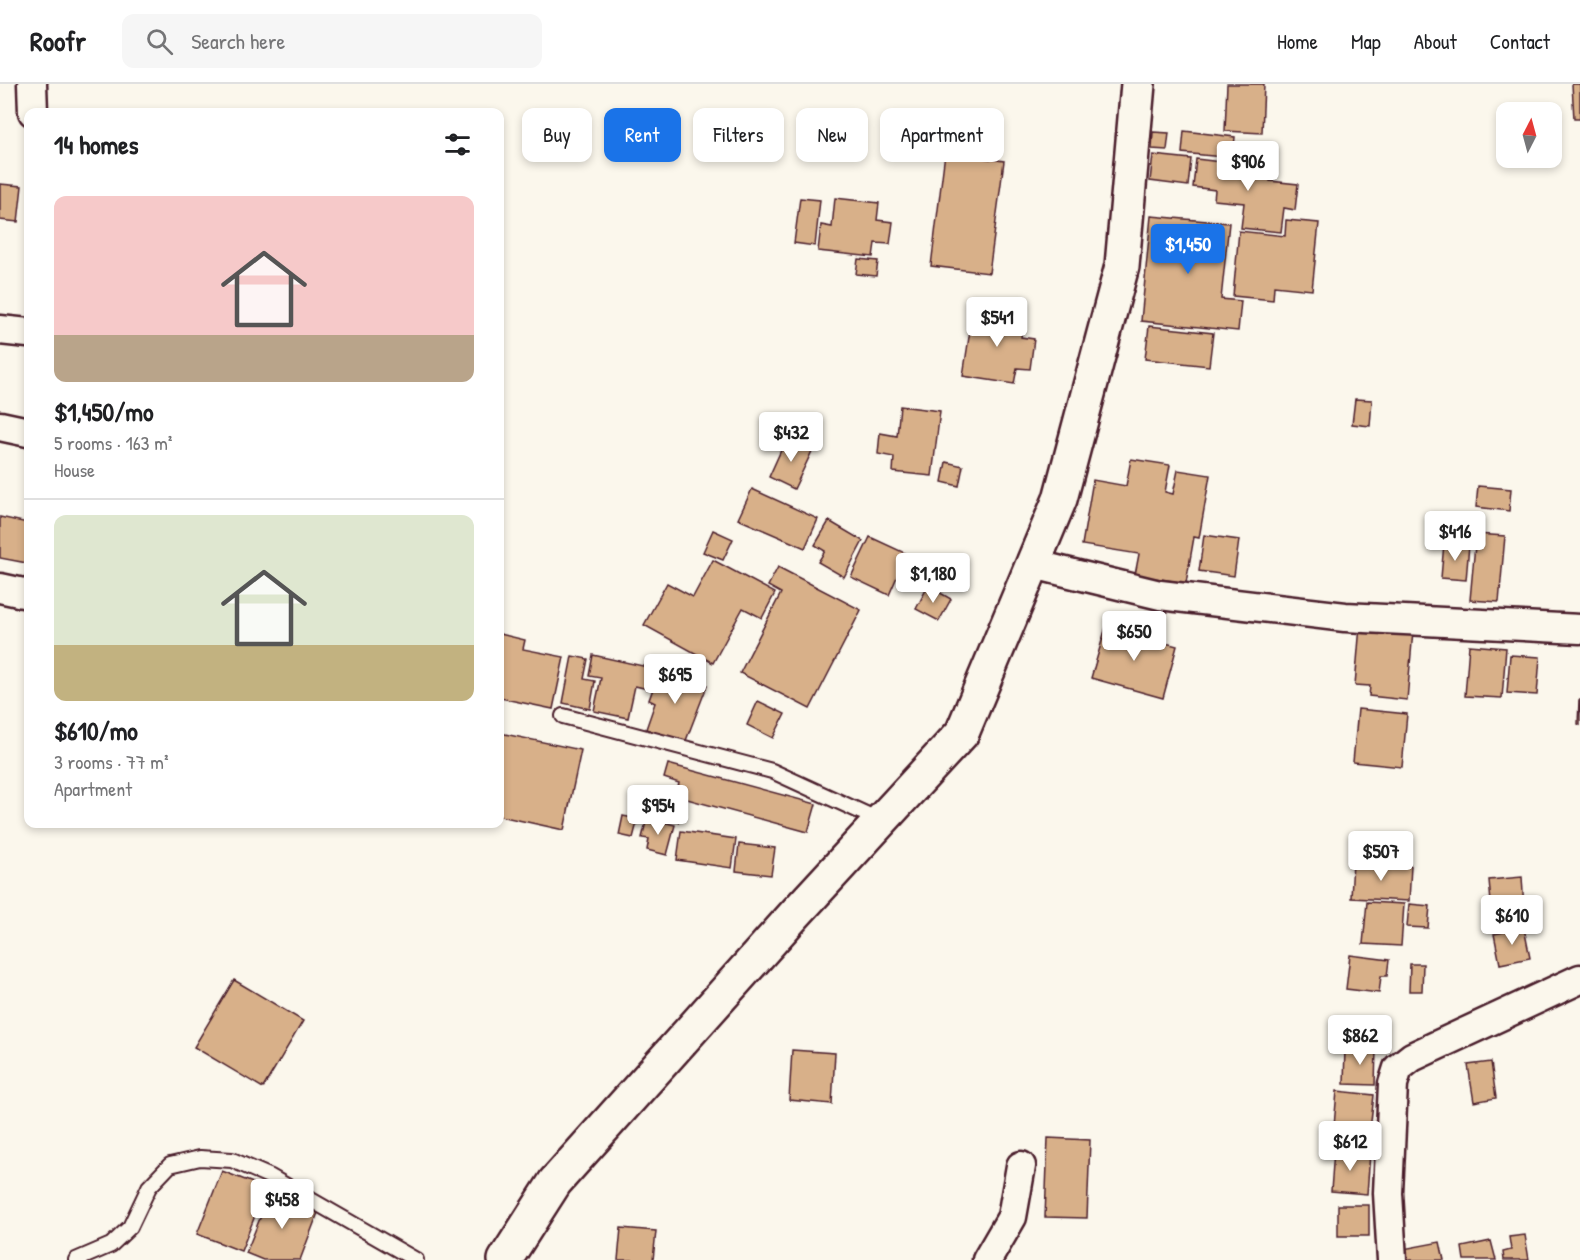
<!DOCTYPE html>
<html lang="en">
<head>
<meta charset="utf-8">
<style>
	:root { --surface:#fff; --page:#f6f6f6; --text:#202124; --muted:#757577; --line:#e0e0e0; --accent:#1a73e8 }
	body { margin:0; font-family:"Patrick Hand",sans-serif; background:var(--page); color:var(--text); height:100vh; display:flex; flex-direction:column; font-size:22px; white-space:nowrap }
	* { box-sizing:border-box; margin:0 }
	p { font-size:20px; color:var(--muted) }
	.icon { flex:none; width:33px; height:33px; fill:none; stroke:currentColor; stroke-width:2; stroke-linecap:round; stroke-linejoin:round }
	.map { position:relative; flex:1; overflow:hidden }
	.details { position:absolute; left:24px; top:24px; width:480px; height:720px; display:flex; flex-direction:column; background:var(--surface); border-radius:12px; box-shadow:0 3px 9px #0003 }
	.details>* { flex:none }
	.top-card { position:absolute; left:522px; top:24px; width:570px; height:54px; display:flex; gap:12px }
	.needle { width:39px; rotate:6deg }
	.fabs { position:absolute; left:1496px; top:18px; display:grid; gap:12px }
	.fabs a { display:grid; place-items:center; width:66px; height:66px; border-radius:12px; background:var(--surface); box-shadow:0 3px 9px #0003; font-size:30px }
	.price { position:absolute; translate:-50% -51px; padding:0 14px; border-radius:6px; background:#fff; color:#222; font-size:20px; line-height:39px; filter:drop-shadow(0 2px 3px #0008) }
	.price::after { content:''; position:absolute; left:50%; top:36px; width:18px; height:14px; margin-left:-9px; background:inherit; clip-path:polygon(0 0,100% 0,50% 100%) }
	.price.current { background:var(--accent); color:#fff }
	ul { padding:0; list-style:none }
	li { display:grid; align-content:center; gap:12px; height:318px; padding:0 30px }
	li+li { border-top:2px solid var(--line) }
	li span { display:grid; place-items:center; height:186px; border-radius:12px; color:#555 }
	li>.icon { margin-inline-start:auto }
	span .icon { width:108px; height:108px; fill:#fffc; stroke-width:1 }
	li b { font-size:26px }
	h2 { display:flex; justify-content:space-between; align-items:center; height:72px; padding:0 30px; font-size:26px }
	.chip { padding:0 21px; border-radius:12px; background:var(--surface); box-shadow:0 3px 9px #0003; font-size:21px; line-height:54px }
	.chip.current { background:var(--accent); color:#fff }
	header { display:flex; align-items:center; gap:36px; box-sizing:border-box; height:84px; padding:0 30px; background:var(--surface); border-bottom:2px solid var(--line) }
	header strong { font-size:28px }
	nav { display:flex; gap:33px; margin-inline-start:auto; font-size:21px }
	.search { width:420px; height:54px; background:var(--page); display:flex; align-items:center; gap:15px; box-sizing:border-box; padding:0 21px; border-radius:12px; color:var(--muted); font-size:22px }
	.map>svg:first-child { display:block }
	.building { fill:#d8b089; stroke:#4a1f2b; stroke-width:1.5 }
	.lines { fill:none; stroke-linecap:round; stroke-linejoin:round }
	.service-casing { stroke:#4a1f2b; stroke-width:18 }
	.minor-casing { stroke:#4a1f2b; stroke-width:33 }
	.primary-casing { stroke:#4a1f2b; stroke-width:38 }
	.service { stroke:#fbf7ec; stroke-width:14 }
	.minor { stroke:#fbf7ec; stroke-width:28 }
	.primary { stroke:#fbf7ec; stroke-width:33 }
</style>
</head>
<body>
<header>
<strong>Roofr</strong>
<div class="search"><svg class="icon" aria-label="search" viewBox="0 0 24 24"><circle cx="10" cy="10" r="6"/><path d="M15 15l6 6"/></svg>Search here</div>
<nav><a>Home</a><a>Map</a><a>About</a><a>Contact</a></nav>
</header>
<div class="map">
<svg width="1580" height="1176" viewBox="0 0 1580 1176">
	<rect width="100%" height="100%" fill="#fbf7ec"/>
	<filter id="ink" filterUnits="userSpaceOnUse"><feTurbulence type="fractalNoise" baseFrequency=".0167" numOctaves="2"/><feDisplacementMap in="SourceGraphic" scale="12" xChannelSelector="R" yChannelSelector="G"/><feConvolveMatrix kernelMatrix="1 2 1 2 8 2 1 2 1" color-interpolation-filters="sRGB"/></filter>
	<g filter="url(#ink)">
		<g class="building">
			<polygon points="1227,0 1264,0 1262,49 1225,47"/>
			<polygon points="1572,0 1580,0 1580,35 1574,35"/>
			<polygon points="1184,47 1235,53 1233,74 1182,69"/>
			<polygon points="1153,48 1169,49 1167,66 1152,65"/>
			<polygon points="945,69 1004,77 989,189 931,182"/>
			<polygon points="1153,71 1191,75 1188,102 1150,97"/>
			<polygon points="1196,75 1271,84 1270,97 1298,100 1295,126 1284,124 1281,148 1241,144 1244,119 1214,116 1215,106 1193,103"/>
			<polygon points="0,100 22,102 18,138 0,136"/>
			<polygon points="800,114 820,116 815,162 794,159"/>
			<polygon points="835,114 879,119 877,136 893,138 890,160 875,159 873,173 818,167 821,141 832,143"/>
			<polygon points="1151,132 1229,139 1221,215 1241,217 1238,247 1141,237"/>
			<polygon points="1286,136 1319,139 1312,206 1274,202 1273,216 1233,212 1239,147 1285,152"/>
			<polygon points="858,175 878,177 876,192 856,190"/>
			<polygon points="973,227 1024,235 1021,253 1034,255 1030,285 1017,284 1014,300 963,292"/>
			<polygon points="1149,242 1213,249 1209,282 1145,275"/>
			<polygon points="1355,315 1372,316 1370,342 1352,340"/>
			<polygon points="900,322 940,327 932,392 893,388 894,373 878,370 880,349 897,352"/>
			<polygon points="787,353 813,365 794,405 769,393"/>
			<polygon points="1131,375 1170,381 1165,408 1173,410 1178,386 1210,391 1199,454 1194,453 1186,499 1135,491 1139,470 1082,461 1093,396 1126,402"/>
			<polygon points="946,378 963,382 959,402 942,398"/>
			<polygon points="1478,402 1511,405 1509,427 1476,423"/>
			<polygon points="752,405 818,435 805,464 738,435"/>
			<polygon points="0,433 28,439 27,479 0,474"/>
			<polygon points="829,437 863,457 844,493 818,478 825,467 815,461"/>
			<polygon points="713,446 733,455 723,476 703,468"/>
			<polygon points="1476,450 1505,452 1499,518 1470,516"/>
			<polygon points="1204,451 1239,456 1234,492 1199,487"/>
			<polygon points="870,453 907,470 889,511 851,493"/>
			<polygon points="1444,459 1469,461 1466,496 1441,494"/>
			<polygon points="713,476 775,509 762,534 743,524 713,579 644,541 667,499 693,513"/>
			<polygon points="778,483 861,526 810,625 740,589 781,509 768,502"/>
			<polygon points="928,502 951,515 939,537 916,525"/>
			<polygon points="1360,542 1413,547 1407,616 1369,612 1370,602 1355,601"/>
			<polygon points="1106,543 1177,562 1163,614 1091,594"/>
			<polygon points="500,550 525,556 523,565 564,573 553,625 500,614"/>
			<polygon points="1469,561 1506,564 1502,614 1465,612"/>
			<polygon points="593,571 652,584 648,605 635,602 628,634 594,627 601,594 589,592"/>
			<polygon points="1510,571 1540,573 1537,611 1507,609"/>
			<polygon points="572,572 588,575 584,595 595,597 590,625 563,619"/>
			<polygon points="660,585 707,602 685,659 646,645 655,619 649,616"/>
			<polygon points="1579,616 1580,616 1580,641 1578,640"/>
			<polygon points="758,617 785,630 773,654 747,641"/>
			<polygon points="1358,625 1407,630 1402,683 1353,678"/>
			<polygon points="500,649 581,666 564,746 500,732"/>
			<polygon points="668,680 816,720 808,748 676,712 679,699 664,694"/>
			<polygon points="658,712 683,719 678,738 653,731"/>
			<polygon points="623,732 638,735 633,754 619,751"/>
			<polygon points="647,734 675,741 667,771 647,766 649,755 642,754"/>
			<polygon points="681,747 736,755 732,784 677,776"/>
			<polygon points="739,760 775,764 771,791 736,787"/>
			<polygon points="1353,778 1411,782 1409,817 1351,814"/>
			<polygon points="1522,793 1524,825 1513,825 1514,839 1493,841 1489,796"/>
			<polygon points="1367,818 1404,820 1401,862 1363,860"/>
			<polygon points="1409,820 1430,822 1428,844 1407,843"/>
			<polygon points="1524,844 1530,874 1500,880 1494,850"/>
			<polygon points="1350,871 1389,876 1387,892 1381,892 1379,909 1346,905"/>
			<polygon points="1410,880 1423,880 1422,907 1409,907"/>
			<polygon points="234,896 303,937 263,1004 194,963"/>
			<polygon points="1345,964 1376,965 1375,1001 1344,1000"/>
			<polygon points="792,966 835,969 832,1020 789,1016"/>
			<polygon points="1491,978 1496,1014 1474,1018 1468,981"/>
			<polygon points="1337,1007 1374,1011 1370,1046 1334,1042"/>
			<polygon points="1048,1054 1090,1056 1087,1134 1045,1133"/>
			<polygon points="1334,1066 1370,1069 1367,1110 1331,1107"/>
			<polygon points="222,1087 266,1104 241,1167 197,1150"/>
			<polygon points="271,1107 319,1126 300,1176 263,1176 246,1169"/>
			<rect x="1338" y="1121" width="31" height="31"/>
			<polygon points="621,1144 656,1147 653,1176 618,1176"/>
			<polygon points="1525,1151 1529,1176 1504,1176 1503,1168 1511,1166 1509,1153"/>
			<polygon points="1491,1157 1496,1176 1464,1176 1462,1163"/>
			<polygon points="1440,1158 1444,1176 1405,1176 1403,1165"/>
		</g>
		<g class="lines">
			<defs>
				<g id="service">
					<polyline points="563,632 772,687 881,737"/>
					<polyline points="76,1176 111,1161 130,1143 149,1103 170,1081 200,1074 232,1076 271,1093 416,1176"/>
				</g>
				<g id="minor">
					<polyline points="32,0 33,28"/>
					<polyline points="0,246 28,249"/>
					<polyline points="0,342 28,348"/>
					<polyline points="1033,480 1160,511 1345,533 1580,545"/>
					<polyline points="0,504 28,510"/>
					<polyline points="987,1176 1012,1133 1021,1082"/>
					<polyline points="1392,1176 1388,1109 1393,1000 1398,984 1412,973 1580,895"/>
				</g>
				<polyline id="primary" points="505,1176 555,1098 795,830 962,649 1060,415 1122,182 1138,0"/>
			</defs>
			<use href="#service" class="service-casing"/>
			<use href="#minor" class="minor-casing"/>
			<use href="#primary" class="primary-casing"/>
			<use href="#service" class="service"/>
			<use href="#minor" class="minor"/>
			<use href="#primary" class="primary"/>
		</g>
	</g>
</svg>
<div class="fabs">
<a><svg class="needle" viewBox="-14 -14 28 28"><path d="M0-13l5 13h-10z" fill="#e53935"/><path d="M0 13l5-13h-10z" fill="#757577"/></svg></a>
</div>
<b class="price" style="left:1248px;top:108px">$906</b>
<b class="price current" style="left:1188px;top:191px">$1,450</b>
<b class="price" style="left:997px;top:264px">$541</b>
<b class="price" style="left:791px;top:379px">$432</b>
<b class="price" style="left:1455px;top:478px">$416</b>
<b class="price" style="left:933px;top:520px">$1,180</b>
<b class="price" style="left:1134px;top:578px">$650</b>
<b class="price" style="left:675px;top:621px">$695</b>
<b class="price" style="left:658px;top:752px">$954</b>
<b class="price" style="left:1381px;top:798px">$507</b>
<b class="price" style="left:1512px;top:862px">$610</b>
<b class="price" style="left:1360px;top:982px">$862</b>
<b class="price" style="left:1350px;top:1088px">$612</b>
<b class="price" style="left:282px;top:1146px">$458</b>
<div class="top-card">
<a class="chip">Buy</a>
<a class="chip current">Rent</a>
<a class="chip">Filters</a>
<a class="chip">New</a>
<a class="chip">Apartment</a>
</div>
<section class="details">
<h2>14 homes<svg class="icon" aria-label="filters" viewBox="0 0 24 24"><path d="M4 7h16M4 17h16"/><circle cx="9" cy="7" r="2"/><circle cx="15" cy="17" r="2"/></svg></h2>
<ul>
<li><span style="background:linear-gradient(#f6c9c9 75%,#b9a48a 0)"><svg class="icon" aria-label="home" viewBox="0 0 24 24"><path d="M3 11l9-7 9 7M6 9v11h12V9"/></svg></span><div><b>$1,450/mo</b><p>5 rooms · 163 m²</p><p>House</p></div></li>
<li><span style="background:linear-gradient(#dfe7d0 70%,#c2b280 0)"><svg class="icon" aria-label="home" viewBox="0 0 24 24"><path d="M3 11l9-7 9 7M6 9v11h12V9"/></svg></span><div><b>$610/mo</b><p>3 rooms · 77 m²</p><p>Apartment</p></div></li>
</ul>
</section>
</div>
</body>
</html>
